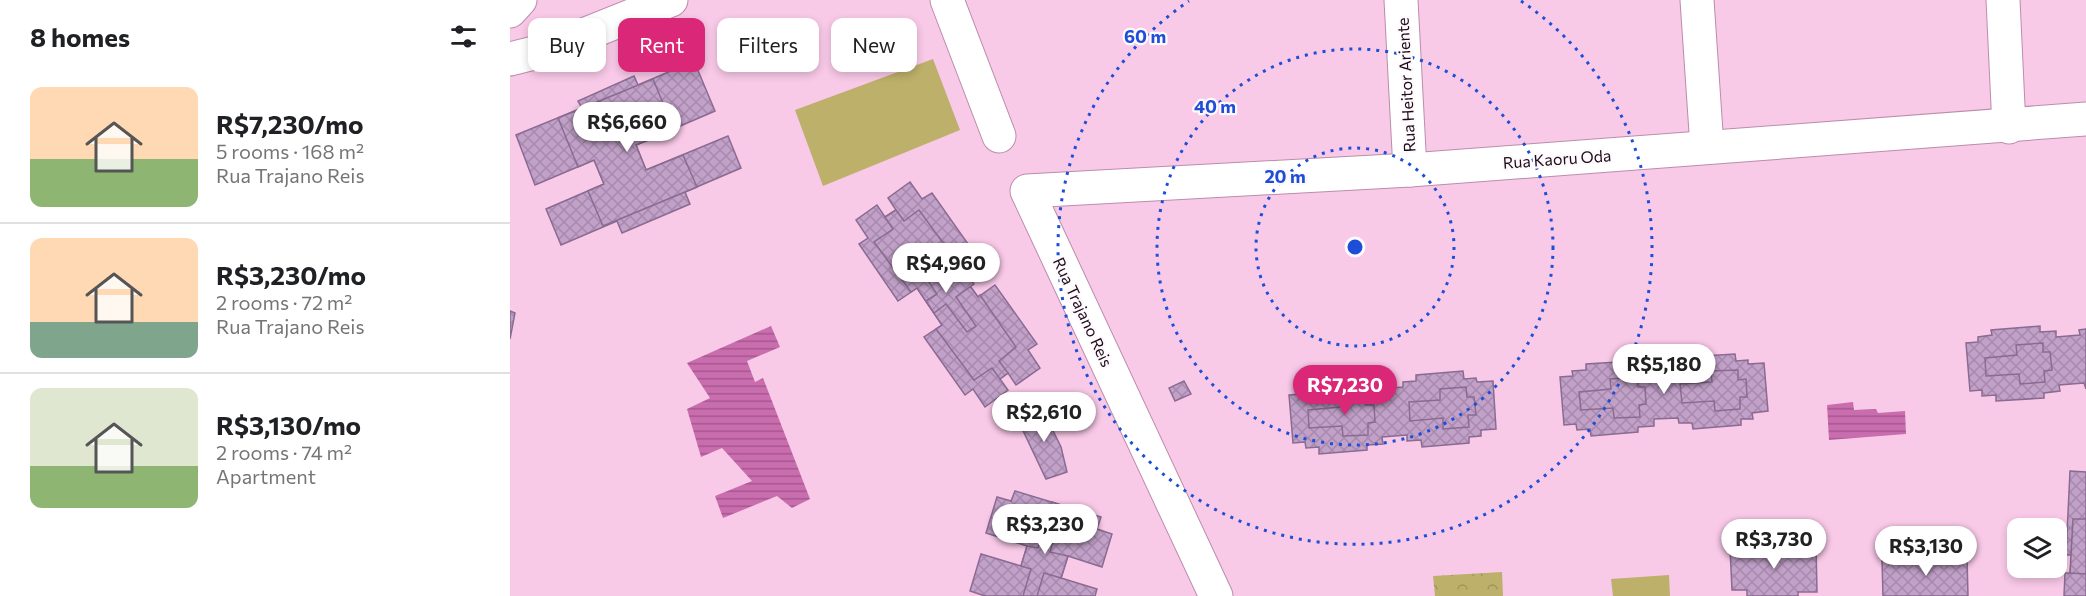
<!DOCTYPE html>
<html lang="en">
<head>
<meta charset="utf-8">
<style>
	:root { --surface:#fff; --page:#f2f2f2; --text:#202124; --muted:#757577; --line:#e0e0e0; --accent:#db2777 }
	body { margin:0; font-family:Commissioner,sans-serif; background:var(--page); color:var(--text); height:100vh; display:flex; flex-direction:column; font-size:22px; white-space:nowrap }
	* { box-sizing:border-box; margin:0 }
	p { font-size:20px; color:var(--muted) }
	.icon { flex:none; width:33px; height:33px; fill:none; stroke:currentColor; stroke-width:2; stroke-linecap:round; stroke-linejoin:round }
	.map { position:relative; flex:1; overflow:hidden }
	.sheet { display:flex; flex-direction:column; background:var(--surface); width:510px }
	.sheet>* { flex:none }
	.top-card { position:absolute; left:18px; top:18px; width:570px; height:54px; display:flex; gap:12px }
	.tools { position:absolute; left:1497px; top:518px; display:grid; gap:12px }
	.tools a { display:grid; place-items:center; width:60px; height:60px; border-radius:12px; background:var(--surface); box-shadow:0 3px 9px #0003; font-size:30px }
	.price { position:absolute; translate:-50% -51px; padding:0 14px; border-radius:21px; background:#fff; color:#222; font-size:20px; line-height:39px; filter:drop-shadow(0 2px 3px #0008) }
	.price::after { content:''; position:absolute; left:50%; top:36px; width:18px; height:14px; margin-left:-9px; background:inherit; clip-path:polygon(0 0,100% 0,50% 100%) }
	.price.selected { background:var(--accent); color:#fff }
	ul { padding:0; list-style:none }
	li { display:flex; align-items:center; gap:18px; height:150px; padding:0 30px }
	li+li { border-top:2px solid var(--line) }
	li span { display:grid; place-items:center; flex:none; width:168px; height:120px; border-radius:12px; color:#555 }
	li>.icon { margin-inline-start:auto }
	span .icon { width:72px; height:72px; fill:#fffc; stroke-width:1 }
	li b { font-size:26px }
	h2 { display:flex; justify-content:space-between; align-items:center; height:72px; padding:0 30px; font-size:26px }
	.chip { padding:0 21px; border-radius:12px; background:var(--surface); box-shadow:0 3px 9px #0003; font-size:21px; line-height:54px }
	.chip.selected { background:var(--accent); color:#fff }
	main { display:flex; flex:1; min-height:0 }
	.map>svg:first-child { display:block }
	.park { fill:url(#park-crowns) }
	.pitch { fill:#bcb06a }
	.water { fill:url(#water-rules) }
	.building { fill:url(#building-cross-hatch); stroke:#8a6b91; stroke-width:1.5 }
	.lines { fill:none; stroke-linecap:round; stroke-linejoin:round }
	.minor-casing { stroke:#bb8dab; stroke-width:35 }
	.minor { stroke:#fff; stroke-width:33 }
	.ring { fill:none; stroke:#1d4ed8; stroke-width:3; stroke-dasharray:3 6 }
	.labels { text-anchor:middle; stroke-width:4.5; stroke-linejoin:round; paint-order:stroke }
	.street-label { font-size:16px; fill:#1d0d18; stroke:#fef9fc }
	.centre { fill:#1d4ed8; stroke:#fef9fc; stroke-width:3 }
	.ring-label { font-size:18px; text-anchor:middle; font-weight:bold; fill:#1d4ed8; stroke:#fef9fc; stroke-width:4.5; stroke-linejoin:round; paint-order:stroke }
</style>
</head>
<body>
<main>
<section class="sheet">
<h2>8 homes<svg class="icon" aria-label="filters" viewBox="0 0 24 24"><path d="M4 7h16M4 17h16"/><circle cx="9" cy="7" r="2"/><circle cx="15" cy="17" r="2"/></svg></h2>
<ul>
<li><span style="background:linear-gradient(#ffd9b3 60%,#8fb573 0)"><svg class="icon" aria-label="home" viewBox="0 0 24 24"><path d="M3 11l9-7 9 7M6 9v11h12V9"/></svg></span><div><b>R$7,230/mo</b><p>5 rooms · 168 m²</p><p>Rua Trajano Reis</p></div></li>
<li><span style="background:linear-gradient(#ffd9b3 70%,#7fa58c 0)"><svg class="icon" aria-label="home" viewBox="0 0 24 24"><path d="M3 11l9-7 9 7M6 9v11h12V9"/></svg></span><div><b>R$3,230/mo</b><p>2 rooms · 72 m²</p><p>Rua Trajano Reis</p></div></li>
<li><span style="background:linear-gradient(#dfe7d0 65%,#8fb573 0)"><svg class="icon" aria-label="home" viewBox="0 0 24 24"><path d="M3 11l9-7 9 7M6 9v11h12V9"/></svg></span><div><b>R$3,130/mo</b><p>2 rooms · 74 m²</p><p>Apartment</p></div></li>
</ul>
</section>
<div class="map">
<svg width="1576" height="596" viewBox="0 0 1576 596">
	<defs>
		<pattern id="park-crowns" width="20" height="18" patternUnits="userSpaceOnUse" patternTransform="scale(1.5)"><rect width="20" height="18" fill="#bcb06a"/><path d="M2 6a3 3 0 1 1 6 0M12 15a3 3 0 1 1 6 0" fill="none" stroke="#a1965b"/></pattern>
		<pattern id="water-rules" width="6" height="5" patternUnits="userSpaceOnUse" patternTransform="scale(1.5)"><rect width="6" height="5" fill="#ca6dae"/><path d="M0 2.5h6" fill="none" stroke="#a3588d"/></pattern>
		<pattern id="building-cross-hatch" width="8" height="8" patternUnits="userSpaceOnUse" patternTransform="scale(1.5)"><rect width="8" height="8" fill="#c2a1c9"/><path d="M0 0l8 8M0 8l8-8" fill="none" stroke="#a689ac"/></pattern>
	</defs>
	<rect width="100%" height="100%" fill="#f9c9e8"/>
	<polygon class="park" points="992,572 993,596 925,596 923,576"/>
	<g class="pitch">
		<polygon points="423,59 450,130 313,186 285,110"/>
		<polygon points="1159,575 1160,596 1103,596 1101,579"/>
	</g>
	<g class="water">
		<polygon points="261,326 270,347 237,361 245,382 253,378 300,499 282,508 267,496 213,518 205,496 242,481 212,448 191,457 177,409 200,398 177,363"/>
		<polygon points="1343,402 1344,410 1366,409 1368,413 1395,411 1396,434 1319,440 1317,405"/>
	</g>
	<g class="building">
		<polygon points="184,61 205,111 126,145 136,170 218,136 231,168 175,192 180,204 112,233 107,221 51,245 36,209 94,184 84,160 25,185 6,135 72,108 68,101 124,76 128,85"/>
		<polygon points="143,79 164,130 126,145 136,170 173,155 187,187 93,226 78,191 94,184 84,160 68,167 48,118"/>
		<polygon points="400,182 412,199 422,193 463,251 444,264 468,297 485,285 527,344 518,350 530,368 506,385 498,373 490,379 498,390 475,407 463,389 455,395 414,337 432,325 407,288 388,301 349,244 358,238 346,220 367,205 375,217 386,210 378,198"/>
		<polygon points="386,210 394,221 409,210 447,262 444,264 468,297 470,295 506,347 489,361 498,373 490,379 482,368 464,380 426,329 432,325 407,288 401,292 364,242 383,229 375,217"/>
		<polygon points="417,255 438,285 456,272 464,284 446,297 466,326 457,332 436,304 424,313 416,301 427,294 406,263"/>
		<polygon points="0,311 5,313 0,339"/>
		<polygon points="1530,326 1530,332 1546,331 1546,337 1570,335 1569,330 1576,329 1576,389 1574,383 1549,385 1550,391 1534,393 1534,398 1486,401 1486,395 1472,396 1472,390 1460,391 1456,343 1468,342 1468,337 1482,335 1481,330"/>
		<polygon points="1533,343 1533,352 1540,352 1542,370 1534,371 1535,382 1510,384 1509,374 1476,376 1475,358 1507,355 1506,345"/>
		<polygon points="1225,354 1226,361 1238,360 1238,364 1254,363 1258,411 1242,413 1243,419 1231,419 1231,425 1183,429 1182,423 1169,423 1168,418 1144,419 1144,426 1128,427 1128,432 1081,436 1080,429 1067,430 1066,424 1054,425 1050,377 1063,376 1062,371 1076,370 1076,364 1124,361 1125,367 1140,366 1140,371 1164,369 1164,364 1178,363 1177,357"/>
		<polygon points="1228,370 1228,380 1236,379 1237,397 1230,397 1230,409 1205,411 1204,401 1172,403 1170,384 1202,382 1201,371"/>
		<polygon points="953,371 954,379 966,378 967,382 983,381 986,429 971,430 971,436 959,437 959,443 912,447 911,440 897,441 897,435 872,437 873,444 857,445 857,450 809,454 809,447 796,448 795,442 783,443 779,395 792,394 791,389 805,388 804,382 853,378 853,385 869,384 869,389 893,387 893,382 906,381 906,375"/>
		<polygon points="1127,377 1128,387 1135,387 1136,404 1129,405 1130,417 1104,418 1103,408 1071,410 1069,392 1101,389 1100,379"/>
		<polygon points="674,381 681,394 665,401 659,388"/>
		<polygon points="956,387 957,397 964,397 966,415 958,415 959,427 933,429 933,418 900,421 899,402 930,400 930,389"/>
		<polygon points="856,395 856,405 864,405 865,422 858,423 858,435 833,436 832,426 799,428 798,410 830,407 829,397"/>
		<polygon points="531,406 551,447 557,472 536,479 508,420"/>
		<polygon points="1560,471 1576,472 1576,596 1554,596 1555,573 1560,573 1562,555 1556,555"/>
		<polygon points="505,491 591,517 587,529 602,534 592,567 558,556 551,578 587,589 585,596 475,596 460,591 471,554 511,566 517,546 476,533 487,497 501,501"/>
		<polygon points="542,502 554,506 540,552 558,556 551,578 534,573 527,596 513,596 521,569 511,566 517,546 528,548"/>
		<polygon points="1563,519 1576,519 1576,574 1560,573"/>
		<polygon points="1306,545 1307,592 1288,592 1288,596 1237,596 1237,590 1222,590 1220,548"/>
		<polygon points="1457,557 1458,596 1373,596 1372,560"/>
	</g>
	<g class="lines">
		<defs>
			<g id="minor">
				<polyline points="437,0 489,136"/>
				<polyline points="891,0 900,170"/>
				<polyline points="1187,0 1197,147"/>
				<polyline points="1493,0 1499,127"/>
				<polyline points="0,11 10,0"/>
				<polyline points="0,59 36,50 161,0"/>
				<polyline points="706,596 517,191 900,170 1576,119"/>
			</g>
		</defs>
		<use href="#minor" class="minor-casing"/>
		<use href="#minor" class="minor"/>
	</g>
	<g class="ring">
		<circle cx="845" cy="247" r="99"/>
		<circle cx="845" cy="247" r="198"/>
		<path d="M1011 1A297 297 0 1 1 679 1"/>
	</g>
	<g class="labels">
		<g class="street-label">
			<text transform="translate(896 85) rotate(-93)" y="6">Rua Heitor Ariente</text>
			<text transform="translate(1047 159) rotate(-4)" y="6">Rua Kaoru Oda</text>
			<text transform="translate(573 312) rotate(65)" y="6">Rua Trajano Reis</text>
		</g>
	</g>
	<circle cx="845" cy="247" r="9" class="centre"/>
	<g class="ring-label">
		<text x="635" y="43">60 m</text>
		<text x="705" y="113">40 m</text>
		<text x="775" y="183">20 m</text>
	</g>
</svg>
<div class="tools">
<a><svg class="icon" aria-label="layers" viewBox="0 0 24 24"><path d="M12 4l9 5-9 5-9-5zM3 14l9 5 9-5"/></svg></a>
</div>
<b class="price" style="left:117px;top:153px">R$6,660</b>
<b class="price" style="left:436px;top:294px">R$4,960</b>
<b class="price" style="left:1154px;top:395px">R$5,180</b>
<b class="price selected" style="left:835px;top:416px">R$7,230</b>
<b class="price" style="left:534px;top:443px">R$2,610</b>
<b class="price" style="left:535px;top:555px">R$3,230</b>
<b class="price" style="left:1264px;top:570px">R$3,730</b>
<b class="price" style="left:1416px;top:577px">R$3,130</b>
<div class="top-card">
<a class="chip">Buy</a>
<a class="chip selected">Rent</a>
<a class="chip">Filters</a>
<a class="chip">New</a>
</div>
</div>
</main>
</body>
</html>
